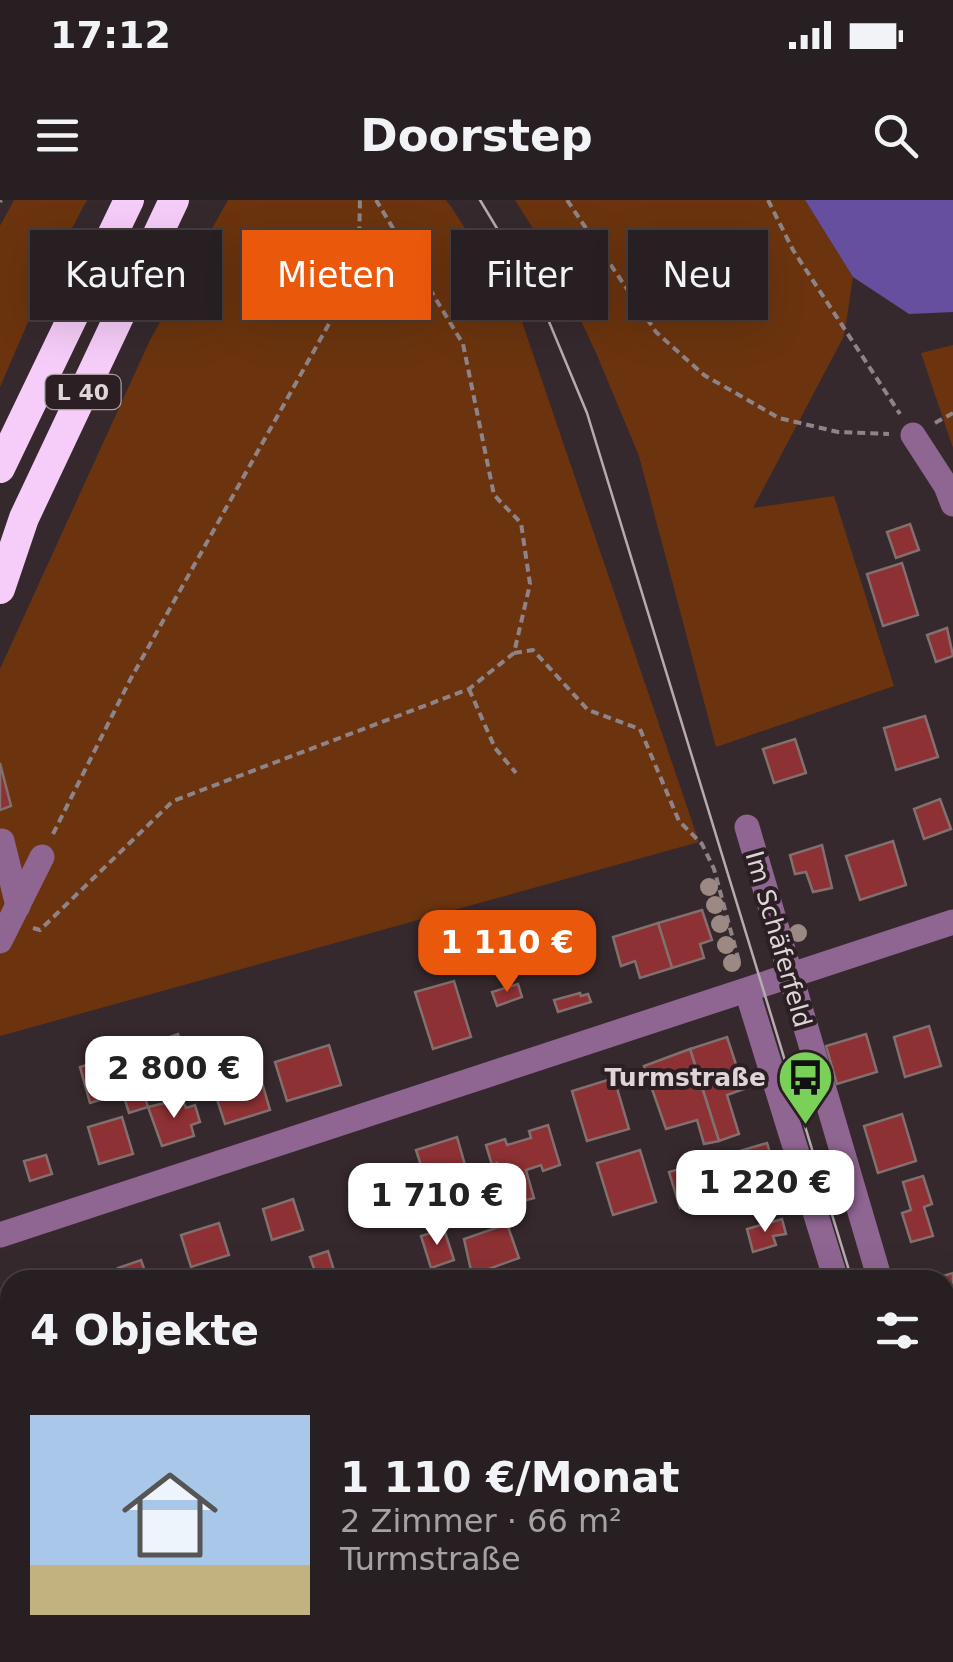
<!DOCTYPE html>
<html lang="de">
<head>
<meta charset="utf-8">
<style>
	:root { --surface:#281f22; --page:#30272a; --text:#f1f3f6; --muted:#a5a2a5; --line:#443d40; --accent:#ea580c }
	body { margin:0; font-family:"DejaVu Sans",sans-serif; background:var(--page); color:var(--text); height:100vh; display:flex; flex-direction:column; font-size:38px; white-space:nowrap }
	* { box-sizing:border-box; margin:0 }
	p { font-size:32px; color:var(--muted) }
	.icon { flex:none; width:55px; height:55px; fill:none; stroke:currentColor; stroke-width:2; stroke-linecap:round; stroke-linejoin:round }
	.map { position:relative; flex:1; overflow:hidden }
	.side { position:absolute; left:0px; top:1070px; width:955px; height:392px; display:flex; flex-direction:column; background:var(--surface); border-radius:30px 30px 0 0; box-shadow:0 10px 40px #0002,0 0 0 2px var(--line) }
	.side>* { flex:none }
	.banner { position:absolute; left:30px; top:30px; width:895px; height:90px; display:flex; gap:20px }
	.price { position:absolute; translate:-50% -85px; padding:0 22px; border-radius:20px; background:#fff; color:#222; font-size:32px; line-height:65px; filter:drop-shadow(0 2px 5px #0008) }
	.price::after { content:''; position:absolute; left:50%; top:60px; width:30px; height:22px; margin-left:-15px; background:inherit; clip-path:polygon(0 0,100% 0,50% 100%) }
	.price.active { background:var(--accent); color:#fff }
	ul { padding:0; list-style:none }
	li { display:flex; align-items:center; gap:30px; height:250px; padding:0 30px }
	li+li { border-top:2px solid var(--line) }
	li span { display:grid; place-items:center; flex:none; width:280px; height:200px; border-radius:0px; color:#555 }
	li>.icon { margin-inline-start:auto }
	span .icon { width:120px; height:120px; fill:#fffc; stroke-width:1 }
	li b { font-size:42px }
	h2 { display:flex; justify-content:space-between; align-items:center; height:120px; padding:0 30px; font-size:42px }
	.chip { padding:0 35px; border-radius:0px; background:var(--surface); box-shadow:0 10px 40px #0002,0 0 0 2px var(--line); font-size:35px; line-height:90px }
	.chip.active { background:var(--accent); color:#fff }
	.status { display:flex; justify-content:space-between; align-items:center; height:70px; padding:0 50px; background:var(--surface); direction:ltr }
	.status svg { height:28px; fill:currentColor }
	header { display:flex; justify-content:space-between; align-items:center; height:130px; padding:0 30px; background:var(--surface); font-size:45px; font-weight:600 }
	.map>svg:first-child { display:block }
	.built { fill:#442f38 }
	.green { fill:#6b340e }
	.water { fill:#674f9f }
	.building { fill:#8e3134; stroke:#82706f; stroke-width:2.5 }
	.lines { fill:none; stroke-linecap:round; stroke-linejoin:round }
	.path { stroke:#8e8488; stroke-width:4; stroke-dasharray:8 5; stroke-linecap:butt }
	.minor { stroke:#8f6592; stroke-width:25 }
	.highway { stroke:#f6ccf8; stroke-width:30 }
	.tram { stroke:#b6acaf; stroke-width:2.5 }
	.tree { fill:#9c8984 }
	.labels { text-anchor:middle; stroke-width:8; stroke-linejoin:round; paint-order:stroke }
	.shield { fill:#2c1f24; stroke:#a99ea2; stroke-width:2.5 }
	.shield-label { font-size:22px; font-weight:bold; fill:#ded5d8 }
	.street-label { font-size:25px; fill:#ded5d8; stroke:#2c1f24 }
	.poi-label { font-size:25px; font-weight:bold; fill:#ded5d8; stroke:#2c1f24; text-anchor:end }
</style>
</head>
<body>
<div class="status"><b>17:12</b><svg viewBox="0 0 49 12"><path d="M0 12V9h3v3zM5 12V6h3v6zM10 12V3h3v9zM15 12V0h3v12zM26 1h20v11H26zM47 4h2v5h-2z"/></svg></div>
<header><svg class="icon" aria-label="menu" viewBox="0 0 24 24"><path d="M4 6h16M4 12h16M4 18h16"/></svg>Doorstep<svg class="icon" aria-label="search" viewBox="0 0 24 24"><circle cx="10" cy="10" r="6"/><path d="M15 15l6 6"/></svg></header>
<div class="map">
<svg width="953" height="1462" viewBox="0 0 953 1462">
	<rect width="100%" height="100%" fill="#36292e"/>
	<polygon class="built" points="10,1353 10,1452 167,1453 171,1462 0,1462 0,1357"/>
	<g class="green">
		<polygon points="14,0 87,0 54,62 0,187 0,26"/>
		<polygon points="228,0 446,0 452,8 519,113 699,642 0,836 0,469 150,140"/>
		<polygon points="515,0 805,0 853,77 844,136 753,308 834,296 894,486 716,547 639,256 597,155 552,59"/>
		<polygon points="953,145 953,248 921,153"/>
	</g>
	<polygon class="water" points="805,0 953,0 953,112 909,114 853,77"/>
	<g class="building">
		<polygon points="910,324 919,350 896,358 887,332"/>
		<polygon points="902,363 918,415 883,426 867,374"/>
		<polygon points="947,428 953,456 936,462 927,435"/>
		<polygon points="925,516 938,557 896,570 884,528"/>
		<polygon points="795,539 806,573 774,583 763,549"/>
		<polygon points="0,563 11,606 0,610"/>
		<polygon points="940,599 951,629 924,639 914,609"/>
		<polygon points="893,641 906,685 860,700 846,656"/>
		<polygon points="822,645 832,688 813,692 806,672 795,674 790,655"/>
		<polygon points="702,710 712,740 700,744 704,758 672,768 658,723"/>
		<polygon points="658,723 672,768 640,778 635,761 621,766 613,737"/>
		<polygon points="454,781 471,837 433,849 415,792"/>
		<polygon points="518,784 522,797 497,806 492,792"/>
		<polygon points="580,793 581,796 588,794 591,802 558,812 554,800"/>
		<polygon points="929,826 941,866 905,877 894,837"/>
		<polygon points="178,834 186,859 138,875 130,851"/>
		<polygon points="866,834 877,872 837,884 826,846"/>
		<polygon points="727,837 744,889 727,895 739,934 719,941 690,849"/>
		<polygon points="329,845 341,885 287,901 275,862"/>
		<polygon points="690,849 719,941 704,944 697,920 666,929 644,866"/>
		<polygon points="130,851 142,888 90,903 80,867"/>
		<polygon points="614,878 629,929 587,941 572,891"/>
		<polygon points="261,879 270,910 225,924 215,893"/>
		<polygon points="142,888 148,907 129,913 123,894"/>
		<polygon points="182,899 186,908 195,905 200,922 191,925 194,936 162,946 148,907"/>
		<polygon points="902,914 916,961 878,973 864,926"/>
		<polygon points="122,917 133,954 99,964 88,927"/>
		<polygon points="548,925 560,965 543,971 541,965 526,970 534,998 519,1002 511,975 501,977 497,963 492,965 486,945 505,939 507,945 531,938 529,931"/>
		<polygon points="457,937 467,972 427,984 416,950"/>
		<polygon points="767,943 778,978 747,988 736,952"/>
		<polygon points="640,950 656,1002 613,1015 597,963"/>
		<polygon points="46,955 52,974 30,981 24,961"/>
		<polygon points="689,966 700,1001 680,1008 669,972"/>
		<polygon points="385,972 396,1005 359,1017 349,983"/>
		<polygon points="923,976 932,1004 924,1007 933,1036 911,1042 902,1013 911,1010 903,982"/>
		<polygon points="443,996 449,1010 427,1018 421,1004"/>
		<polygon points="293,999 303,1030 272,1040 263,1009"/>
		<polygon points="782,1019 786,1034 773,1036 776,1045 753,1052 747,1029"/>
		<polygon points="219,1023 229,1055 191,1067 181,1035"/>
		<polygon points="507,1024 519,1058 472,1075 464,1039"/>
		<polygon points="444,1029 454,1060 431,1068 421,1036"/>
		<polygon points="328,1051 337,1080 318,1080 310,1057"/>
		<polygon points="141,1060 148,1080 122,1080 118,1068"/>
		<polygon points="953,1073 953,1107 945,1110 945,1080 929,1080"/>
		<polygon points="68,1452 139,1452 137,1462 66,1462"/>
		<polygon points="684,1452 723,1452 726,1462 688,1462"/>
	</g>
	<g class="lines">
		<g class="path">
			<polyline points="567,0 656,132 704,175 779,218 838,232 889,234"/>
			<polyline points="768,0 793,50 900,214"/>
			<polyline points="0,2 1,0"/>
			<polyline points="935,223 953,213"/>
			<polyline points="514,453 533,450 588,510 640,529 679,621 702,644 714,669 740,765"/>
			<polyline points="469,489 495,548 516,573"/>
			<polyline points="53,634 130,480 349,88 359,45 360,0"/>
			<polyline points="33,728 40,730 173,601 469,489 514,453 530,384 521,323 494,295 463,144 376,0"/>
		</g>
		<g class="minor">
			<polyline points="913,235 946,286 953,304"/>
			<polyline points="747,627 880,1080"/>
			<polyline points="2,641 18,706"/>
			<polyline points="0,741 42,657"/>
			<polyline points="747,791 836,1080"/>
			<polyline points="0,1035 953,722"/>
			<polyline points="945,1297 953,1323"/>
			<polyline points="945,1444 951,1462"/>
			<polyline points="243,1452 244,1462"/>
		</g>
		<g class="highway">
			<polyline points="0,268 129,0"/>
			<polyline points="0,389 24,318 174,0"/>
			<polyline points="0,1300 10,1302"/>
			<polyline points="200,1452 204,1462"/>
		</g>
		<g class="tram">
			<polyline points="480,0 540,100 587,213 852,1080"/>
			<polyline points="945,1347 953,1373"/>
			<polyline points="945,1387 953,1413"/>
		</g>
	</g>
	<g class="tree">
		<circle cx="709" cy="687" r="9"/>
		<circle cx="715" cy="705" r="9"/>
		<circle cx="720" cy="724" r="9"/>
		<circle cx="798" cy="733" r="9"/>
		<circle cx="726" cy="745" r="9"/>
		<circle cx="732" cy="763" r="9"/>
	</g>
	<defs>
		<symbol id="bus-pin" viewBox="-11 -11 22 30"><path d="M0 17L-7.5 6A9.5 9.5 0 1 1 7.5 6Z" fill="#7ad157" stroke="#2c1f24"/><path d="M-5-6H5V4H4V6H2V4H-2V6H-4V4H-5ZM-3.5-4V0h7V-4ZM-3.5 1.2v1.5H-2V1.2ZM2 1.2v1.5H3.5V1.2Z" fill="#111"/></symbol>
	</defs>
	<g fill-rule="evenodd">
		<use href="#bus-pin" x="774" y="846" width="63" height="86"/>
	</g>
	<g class="labels">
		<rect class="shield" x="45.5" y="175" width="75" height="34" rx="8"/>
		<g class="shield-label">
			<text x="83" y="200">L 40</text>
		</g>
		<g class="street-label">
			<text transform="translate(779 739) rotate(74)" y="9">Im Schäferfeld</text>
		</g>
		<g class="poi-label">
			<text x="766" y="886">Turmstraße</text>
		</g>
	</g>
</svg>
<b class="price active" style="left:507px;top:795px">1 110 €</b>
<b class="price" style="left:174px;top:921px">2 800 €</b>
<b class="price" style="left:765px;top:1035px">1 220 €</b>
<b class="price" style="left:437px;top:1048px">1 710 €</b>
<div class="banner">
<a class="chip">Kaufen</a>
<a class="chip active">Mieten</a>
<a class="chip">Filter</a>
<a class="chip">Neu</a>
</div>
<section class="side">
<h2>4 Objekte<svg class="icon" aria-label="filters" viewBox="0 0 24 24"><path d="M4 7h16M4 17h16"/><circle cx="9" cy="7" r="2"/><circle cx="15" cy="17" r="2"/></svg></h2>
<ul>
<li><span style="background:linear-gradient(#a9c7e8 75%,#c2b280 0)"><svg class="icon" aria-label="home" viewBox="0 0 24 24"><path d="M3 11l9-7 9 7M6 9v11h12V9"/></svg></span><div><b>1 110 €/Monat</b><p>2 Zimmer · 66 m²</p><p>Turmstraße</p></div></li>
</ul>
</section>
</div>
</body>
</html>
